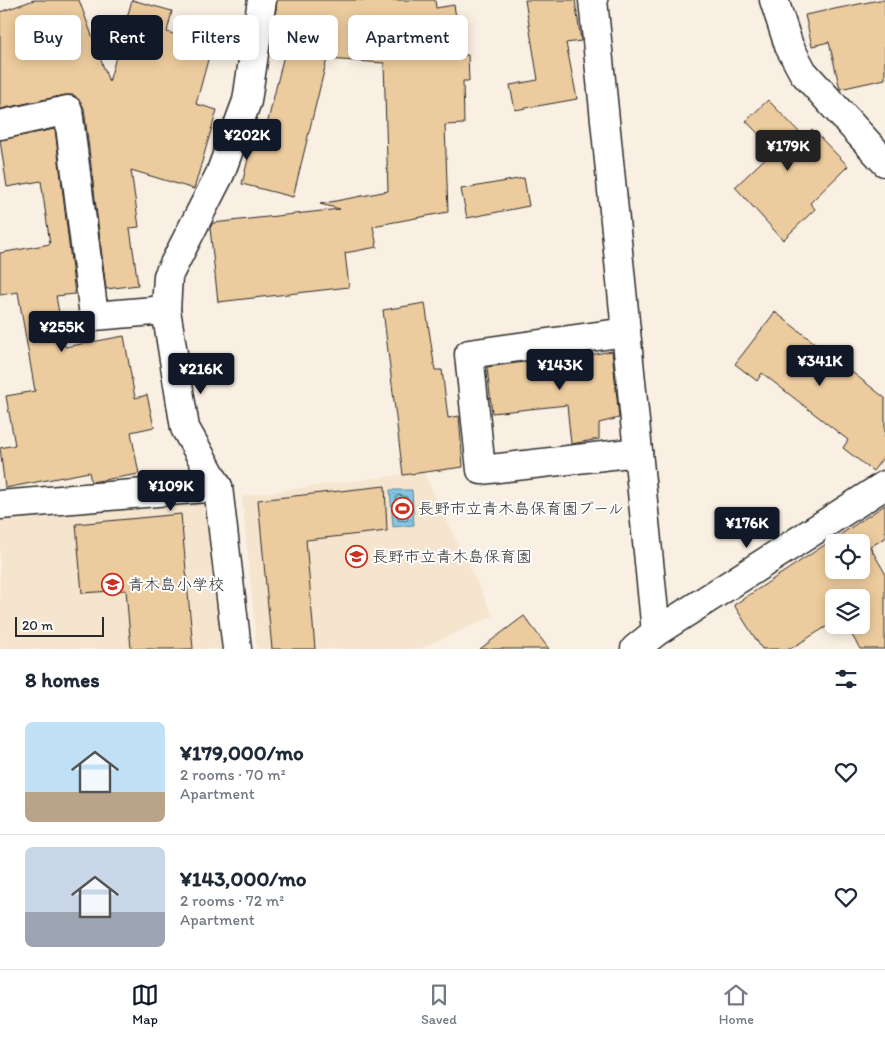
<!DOCTYPE html>
<html lang="en">
<head>
<meta charset="utf-8">
<style>
	:root { --surface:#fff; --page:#f6f6f7; --text:#1f2937; --muted:#747a83; --line:#e0e1e3; --accent:#111827 }
	body { margin:0; font-family:Itim,"Klee One",sans-serif; background:var(--page); color:var(--text); height:100vh; display:flex; flex-direction:column; font-size:19px; white-space:nowrap }
	* { box-sizing:border-box; margin:0 }
	p { font-size:16px; color:var(--muted) }
	.icon { flex:none; width:28px; height:28px; fill:none; stroke:currentColor; stroke-width:2; stroke-linecap:round; stroke-linejoin:round }
	.map { position:relative; height:649px; overflow:hidden }
	.sheet { display:flex; flex-direction:column; background:var(--surface); flex:1 }
	.sheet>* { flex:none }
	.guide { position:absolute; left:15px; top:15px; width:500px; height:45px; display:flex; gap:10px }
	.controls { position:absolute; left:825px; top:534px; display:grid; gap:10px }
	.controls a { display:grid; place-items:center; width:45px; height:45px; border-radius:8px; background:var(--surface); box-shadow:0 2px 12px #0003; font-size:25px }
	.scale { position:absolute; left:15px; bottom:12px; width:89px; box-sizing:border-box; padding-left:5px; border:2px solid #2b2b2b; border-top:0; font-size:14px; line-height:18px; white-space:nowrap; color:#2b2b2b; -webkit-text-stroke:4px #fff; paint-order:stroke }
	.price { position:absolute; translate:-50% -42px; padding:0 11px; border-radius:5px; background:var(--accent); color:#fff; font-size:16px; line-height:32px; filter:drop-shadow(0 1px 2px #0008) }
	.price::after { content:''; position:absolute; left:50%; top:30px; width:15px; height:11px; margin-left:-8px; background:inherit; clip-path:polygon(0 0,100% 0,50% 100%) }
	.price.on { background:#222; color:#fff }
	ul { padding:0; list-style:none }
	li { display:flex; align-items:center; gap:15px; height:125px; padding:0 25px }
	li+li { border-top:1px solid var(--line) }
	li span { display:grid; place-items:center; flex:none; width:140px; height:100px; border-radius:8px; color:#555 }
	li>.icon { margin-inline-start:auto }
	span .icon { width:60px; height:60px; fill:#fffc; stroke-width:1 }
	li b { font-size:21px }
	h2 { display:flex; justify-content:space-between; align-items:center; height:60px; padding:0 25px; font-size:21px }
	.tag { padding:0 18px; border-radius:8px; background:var(--surface); box-shadow:0 2px 12px #0003; font-size:18px; line-height:45px }
	.tag.on { background:var(--accent); color:#fff }
	.dock { display:flex; justify-content:space-around; align-items:center; height:70px; border-top:1px solid var(--line); background:var(--surface); font-size:14px; color:var(--muted) }
	.dock a { display:grid; justify-items:center; gap:2px }
	.dock .on { color:var(--accent) }
	.map>svg:first-child { display:block }
	.built { fill:#f5e4ce }
	.water { fill:url(#water-ripples); stroke:#60889a }
	.lines { fill:none; stroke-linecap:round; stroke-linejoin:round }
	.shore { stroke:#4e6975; stroke-width:1 }
	.building { fill:#eccb9e; stroke:#2b2b2b; fill-rule:evenodd }
	.minor-casing { stroke:#2b2b2b; stroke-width:31 }
	.minor { stroke:#fff; stroke-width:28 }
	.labels { text-anchor:middle; stroke-width:4; stroke-linejoin:round; paint-order:stroke }
	.poi-label { font-size:16px; fill:#2b2b2b; stroke:#fff; text-anchor:start }
</style>
</head>
<body>
<div class="map">
<svg width="885" height="649" viewBox="0 0 885 649">
	<defs>
		<pattern id="water-ripples" width="26" height="14" patternUnits="userSpaceOnUse" patternTransform="scale(1.25)"><rect width="26" height="14" fill="#83c6e4"/><path d="M2 4q2-2 4 0t4 0M15 11q2-2 4 0t4 0" fill="none" stroke="#71aac4"/></pattern>
	</defs>
	<rect width="100%" height="100%" fill="#f9efe2"/>
	<filter id="ink" filterUnits="userSpaceOnUse"><feTurbulence type="fractalNoise" baseFrequency=".02" numOctaves="2"/><feDisplacementMap in="SourceGraphic" scale="10" xChannelSelector="R" yChannelSelector="G"/><feConvolveMatrix kernelMatrix="1 2 1 2 8 2 1 2 1" color-interpolation-filters="sRGB"/></filter>
	<g filter="url(#ink)">
		<g class="built">
			<polygon points="423,472 493,616 419,649 257,649 242,496"/>
			<polygon points="197,495 216,514 231,649 0,649 0,519"/>
		</g>
		<polygon class="water" points="390,490 412,490 414,525 393,527"/>
		<g class="lines">
			<polygon class="shore" points="399,495 407,497 408,519 406,521 398,520 396,498"/>
		</g>
		<g class="building">
			<polygon points="34,0 79,0 109,82 132,0 172,11 167,32 212,45 196,104 217,110 194,189 131,170 139,227 130,228 138,285 106,289 84,108 80,101 74,95 65,95 0,109 0,12"/>
			<polygon points="277,0 435,0 436,8 454,5 462,55 468,55 469,81 463,81 464,124 445,125 448,212 373,226 377,247 345,253 349,287 218,302 210,228 213,223 340,209 320,204 388,191 384,63 327,59 293,197 242,184 257,122 267,125 284,55 274,55 281,27 274,26"/>
			<polygon points="525,0 575,0 581,41 566,43 577,99 515,110 510,85 538,80"/>
			<polygon points="879,0 885,0 885,79 840,89 829,42 812,46 805,15"/>
			<polygon points="768,100 804,137 812,129 848,166 810,203 815,209 783,240 735,187 774,150 746,121"/>
			<polygon points="55,129 75,294 56,296 65,347 124,336 135,398 147,395 154,427 131,432 139,474 91,482 89,472 5,488 0,448 15,445 6,396 35,391 18,292 0,295 0,253 50,244 41,181 7,187 0,140"/>
			<polygon points="524,178 529,206 467,218 461,189"/>
			<polygon points="425,303 435,370 442,370 448,418 459,416 463,467 403,475 383,310"/>
			<polygon points="775,312 885,398 885,455 873,471 843,448 848,440 762,373 757,381 735,364"/>
			<polygon points="612,351 619,418 599,423 599,439 571,444 567,405 492,413 487,367 532,361 533,365"/>
			<polygon points="385,486 387,531 306,540 315,649 272,649 258,500"/>
			<path d="M 885,505 L 885,538 L 870,547 L 885,573 L 885,649 L 860,649 L 846,625 L 861,625 L 861,598 L 834,598 L 834,622 L 790,649 L 762,649 L 734,605 ZM 834,542 L 861,542 L 861,570 L 834,570 Z"/>
			<polygon points="181,514 193,649 131,649 126,590 82,593 76,524"/>
			<polygon points="524,616 549,649 480,649"/>
		</g>
		<g class="lines">
			<defs>
				<g id="minor">
					<polyline points="593,0 656,632"/>
					<polyline points="774,0 789,46 803,72 885,162"/>
					<polyline points="0,125 68,110 94,316 166,310"/>
					<polyline points="626,332 469,354 481,470 638,452"/>
					<polyline points="218,487 185,428 166,310 168,276 220,174 247,101 262,0"/>
					<polyline points="0,505 218,487 237,649"/>
					<polyline points="635,649 656,632 885,485"/>
				</g>
			</defs>
			<use href="#minor" class="minor-casing"/>
			<use href="#minor" class="minor"/>
		</g>
	</g>
	<defs>
		<symbol id="stadium-ring" viewBox="-11 -11 22 22"><circle r="9.5" fill="#fff" stroke="#c8321e" stroke-width="1.5"/><path d="M0-5a6.5 5 0 1 0 0 10a6.5 5 0 1 0 0-10ZM-3.5-1.8h7v3.6h-7Z" fill="#c8321e"/></symbol>
		<symbol id="school-ring" viewBox="-11 -11 22 22"><circle r="9.5" fill="#fff" stroke="#c8321e" stroke-width="1.5"/><path d="M0-5L7-2L0 1L-7-2ZM-4 1L0 2.5L4 1V4Q0 6-4 4Z" fill="#c8321e"/></symbol>
	</defs>
	<g fill-rule="evenodd">
		<use href="#stadium-ring" x="390" y="496" width="25" height="25"/>
		<use href="#school-ring" x="344" y="544" width="25" height="25"/>
		<use href="#school-ring" x="100" y="572" width="25" height="25"/>
	</g>
	<g class="labels">
		<g class="poi-label">
			<text x="418" y="514">長野市立青木島保育園プール</text>
			<text x="372" y="562">長野市立青木島保育園</text>
			<text x="128" y="590">青木島小学校</text>
		</g>
	</g>
</svg>
<div class="controls">
<a><svg class="icon" aria-label="locate" viewBox="0 0 24 24"><circle cx="12" cy="12" r="6"/><path d="M12 2v4M12 18v4M2 12h4M18 12h4"/></svg></a>
<a><svg class="icon" aria-label="layers" viewBox="0 0 24 24"><path d="M12 4l9 5-9 5-9-5zM3 14l9 5 9-5"/></svg></a>
</div>
<div class="scale">20 m</div>
<b class="price" style="left:247px;top:161px">¥202K</b>
<b class="price on" style="left:788px;top:172px">¥179K</b>
<b class="price" style="left:62px;top:353px">¥255K</b>
<b class="price" style="left:820px;top:387px">¥341K</b>
<b class="price" style="left:560px;top:391px">¥143K</b>
<b class="price" style="left:201px;top:395px">¥216K</b>
<b class="price" style="left:171px;top:512px">¥109K</b>
<b class="price" style="left:747px;top:549px">¥176K</b>
<div class="guide">
<a class="tag">Buy</a>
<a class="tag on">Rent</a>
<a class="tag">Filters</a>
<a class="tag">New</a>
<a class="tag">Apartment</a>
</div>
</div>
<section class="sheet">
<h2>8 homes<svg class="icon" aria-label="filters" viewBox="0 0 24 24"><path d="M4 7h16M4 17h16"/><circle cx="9" cy="7" r="2"/><circle cx="15" cy="17" r="2"/></svg></h2>
<ul>
<li><span style="background:linear-gradient(#bfe0f5 70%,#b9a48a 0)"><svg class="icon" aria-label="home" viewBox="0 0 24 24"><path d="M3 11l9-7 9 7M6 9v11h12V9"/></svg></span><div><b>¥179,000/mo</b><p>2 rooms · 70 m²</p><p>Apartment</p></div><svg class="icon" aria-label="heart" viewBox="0 0 24 24"><path d="M12 20l-8-8c-3-5 5-10 8-4 3-6 11-1 8 4z"/></svg></li>
<li><span style="background:linear-gradient(#c9d6e8 65%,#9aa5b1 0)"><svg class="icon" aria-label="home" viewBox="0 0 24 24"><path d="M3 11l9-7 9 7M6 9v11h12V9"/></svg></span><div><b>¥143,000/mo</b><p>2 rooms · 72 m²</p><p>Apartment</p></div><svg class="icon" aria-label="heart" viewBox="0 0 24 24"><path d="M12 20l-8-8c-3-5 5-10 8-4 3-6 11-1 8 4z"/></svg></li>
</ul>
</section>
<nav class="dock">
<a class="on"><svg class="icon" aria-label="map" viewBox="0 0 24 24"><path d="M3 6l6-2 6 2 6-2v14l-6 2-6-2-6 2zM9 4v14M15 6v14"/></svg>Map</a>
<a><svg class="icon" aria-label="saved" viewBox="0 0 24 24"><path d="M7 4h10v16l-5-4-5 4z"/></svg>Saved</a>
<a><svg class="icon" aria-label="home" viewBox="0 0 24 24"><path d="M3 11l9-7 9 7M6 9v11h12V9"/></svg>Home</a>
</nav>
</body>
</html>
